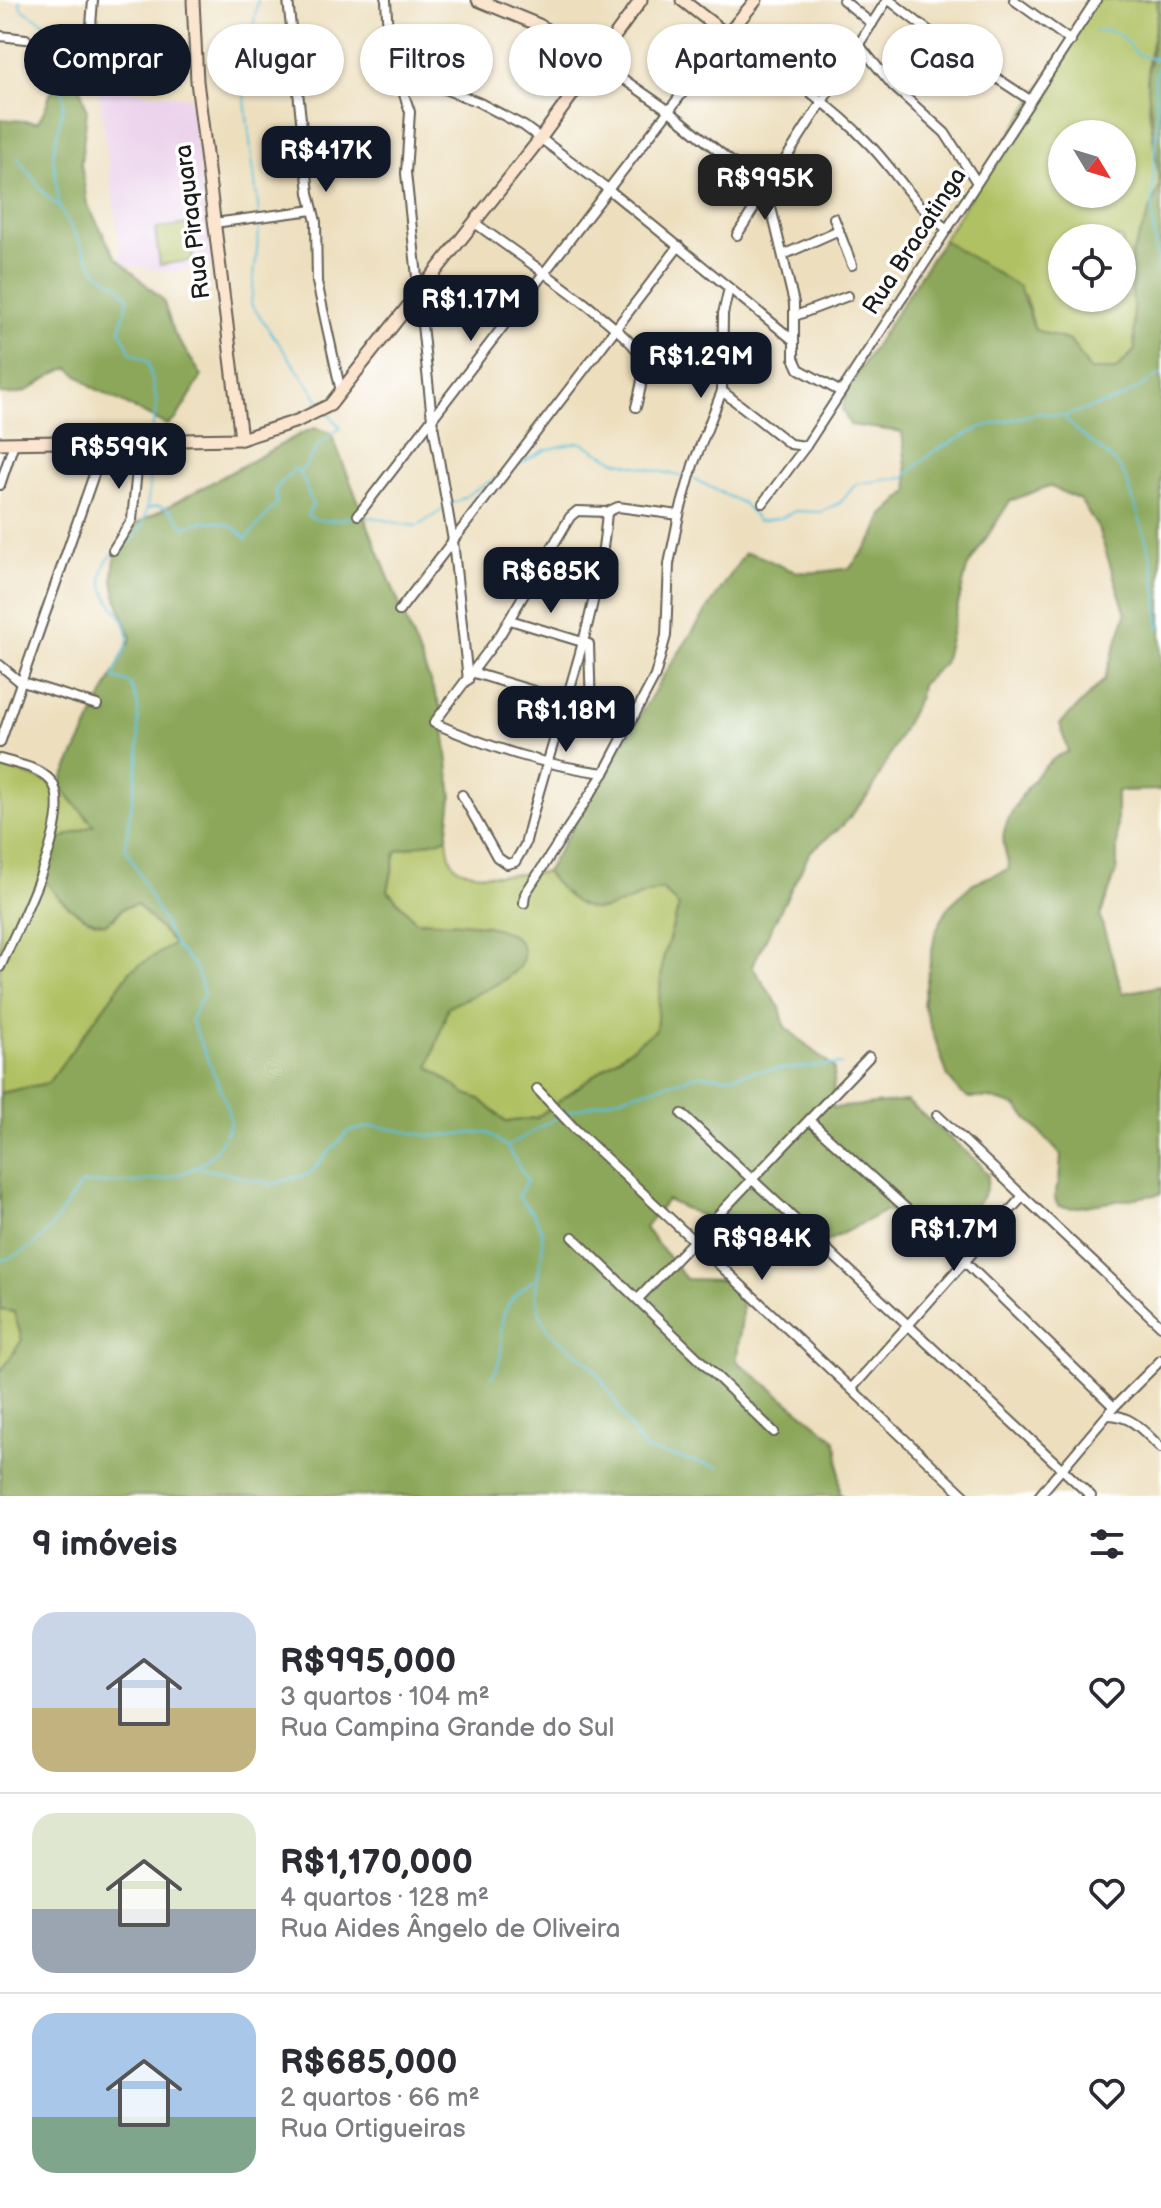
<!DOCTYPE html>
<html lang="pt">
<head>
<meta charset="utf-8">
<style>
	:root { --surface:#fff; --page:#f2f2f3; --text:#2b2b33; --muted:#7c7c81; --line:#e1e1e2; --accent:#111827 }
	body { margin:0; font-family:"Balsamiq Sans",sans-serif; background:var(--page); color:var(--text); height:100vh; display:flex; flex-direction:column; font-size:30px; white-space:nowrap }
	* { box-sizing:border-box; margin:0 }
	p { font-size:26px; color:var(--muted) }
	.icon { flex:none; width:44px; height:44px; fill:none; stroke:currentColor; stroke-width:2; stroke-linecap:round; stroke-linejoin:round }
	.map { position:relative; height:1496px; overflow:hidden }
	.panel { display:flex; flex-direction:column; background:var(--surface); flex:1 }
	.panel>* { flex:none }
	.top-card { position:absolute; left:24px; top:24px; width:1114px; height:72px; display:flex; gap:16px }
	.needle { width:52px; rotate:128deg }
	.buttons { position:absolute; left:1048px; top:120px; display:grid; gap:16px }
	.buttons a { display:grid; place-items:center; width:88px; height:88px; border-radius:50%; background:var(--surface); box-shadow:0 2px 6px #0004; font-size:40px }
	.price { position:absolute; translate:-50% -68px; padding:0 18px; border-radius:16px; background:var(--accent); color:#fff; font-size:26px; line-height:52px; filter:drop-shadow(0 2px 4px #0008) }
	.price::after { content:''; position:absolute; left:50%; top:48px; width:24px; height:18px; margin-left:-12px; background:inherit; clip-path:polygon(0 0,100% 0,50% 100%) }
	.price.active { background:#222; color:#fff }
	ul { padding:0; list-style:none }
	li { display:flex; align-items:center; gap:24px; height:200px; padding:0 32px }
	li+li { border-top:2px solid var(--line) }
	li span { display:grid; place-items:center; flex:none; width:224px; height:160px; border-radius:24px; color:#555 }
	li>.icon { margin-inline-start:auto }
	span .icon { width:96px; height:96px; fill:#fffc; stroke-width:1 }
	li b { font-size:34px }
	h2 { display:flex; justify-content:space-between; align-items:center; height:96px; padding:0 32px; font-size:34px }
	.tag { padding:0 28px; border-radius:36px; background:var(--surface); box-shadow:0 2px 6px #0004; font-size:28px; line-height:72px }
	.tag.active { background:var(--accent); color:#fff }
	.map>svg:first-child { display:block }
	.built { fill:#ebd1eb }
	.green { fill:#b0c164; stroke:#666e40; stroke-width:2; fill-rule:evenodd }
	.forest { fill:#8ca75a; stroke:#54623b; stroke-width:2 }
	.lines { fill:none; stroke-linecap:round; stroke-linejoin:round }
	.stream { stroke:#5bbfd9; stroke-width:2 }
	.street-casing { stroke:#656055; stroke-width:12 }
	.secondary-casing { stroke:#656055; stroke-width:15 }
	.street { stroke:#fff; stroke-width:8 }
	.secondary { stroke:#fce5cf; stroke-width:11 }
	.labels { text-anchor:middle; stroke-width:7; stroke-linejoin:round; paint-order:stroke }
	.street-label { font-size:24px; fill:#1c1c1c; stroke:#fff }
</style>
</head>
<body>
<div class="map">
<svg width="1161" height="1496" viewBox="0 0 1161 1496">
	<rect width="100%" height="100%" fill="#fff"/>
	<filter id="ink" filterUnits="userSpaceOnUse"><feTurbulence type="fractalNoise" baseFrequency=".0125" numOctaves="2"/><feDisplacementMap in="SourceGraphic" scale="16" xChannelSelector="R" yChannelSelector="G"/><feConvolveMatrix kernelMatrix="1 2 1 2 8 2 1 2 1" color-interpolation-filters="sRGB"/></filter>
	<filter id="wash" filterUnits="userSpaceOnUse"><feTurbulence type="fractalNoise" baseFrequency=".006" numOctaves="4" result="noise"/><feDisplacementMap in="SourceGraphic" scale="32" xChannelSelector="R" yChannelSelector="G"/><feGaussianBlur stdDeviation="1.8" result="paint"/><feColorMatrix in="noise" values="0 0 0 0 0 0 0 0 0 0 0 0 0 0 0 0 0 1.4 0 .05"/><feComposite in="paint" operator="in"/></filter>
	<g filter="url(#wash)">
		<rect width="100%" height="100%" fill="#eddfbe"/>
		<polygon class="built" points="98,87 190,97 212,266 168,272 122,264"/>
		<g class="green">
			<path d="M 1096,0 L 1157,0 L 1158,13 L 1148,61 L 1149,111 L 1160,186 L 1131,257 L 1135,350 L 1116,370 L 1090,370 L 1071,341 L 1035,330 L 1025,296 L 943,240 ZM 1062,134 L 1122,134 L 1122,194 L 1062,194 ZM 1062,238 L 1122,238 L 1122,298 L 1062,298 Z"/>
			<polygon points="188,224 193,260 160,265 155,229"/>
			<polygon points="0,765 59,786 94,825 55,841 114,919 123,908 137,904 175,944 131,970 48,1083 0,1093"/>
			<path d="M 447,838 C 448,846 449,857 453,863 C 464,881 527,874 546,872 C 592,932 605,905 662,889 L 679,906 L 663,959 L 656,1030 L 536,1118 L 506,1122 L 480,1099 L 466,1094 L 429,1067 L 448,1007 L 503,980 L 486,925 L 416,921 L 388,891 L 396,851 Z"/>
			<polygon points="0,1310 14,1312 22,1340 0,1373"/>
		</g>
		<g class="forest">
			<path d="M 1157,0 L 1161,0 L 1161,790 L 1117,791 L 1117,869 L 1100,917 L 1123,993 L 1161,986 L 1161,1194 L 1073,1208 L 1058,1206 L 1054,1197 L 1059,1182 L 1061,1155 L 1016,1106 L 989,1098 L 969,1098 L 960,1092 L 948,1077 L 923,1004 L 935,933 L 948,907 L 973,883 L 1009,869 C 1008,857 1001,844 1004,832 C 1009,809 1045,756 1068,752 L 1060,724 L 1104,680 L 1126,614 L 1098,528 L 1080,500 L 1049,486 L 1010,501 L 967,568 L 944,663 L 921,684 L 919,697 L 871,792 L 843,825 L 810,852 L 752,966 L 780,1008 L 785,1027 L 834,1068 L 833,1108 L 907,1101 L 980,1164 L 988,1175 C 989,1194 975,1211 957,1217 L 885,1211 L 826,1242 L 808,1249 L 796,1249 L 734,1223 L 710,1220 L 667,1200 L 645,1228 L 686,1279 L 725,1280 L 736,1286 C 749,1308 737,1336 737,1361 L 834,1438 L 838,1450 L 840,1493 L 843,1496 L 0,1496 L 0,1373 L 22,1340 L 14,1312 L 0,1310 L 0,1093 L 48,1083 L 131,970 L 174,944 L 137,904 L 123,908 L 106,924 C 82,922 54,897 43,876 L 55,841 L 94,825 L 59,786 L 131,638 C 114,592 103,575 127,529 L 304,432 L 315,428 L 331,433 L 442,711 L 452,797 L 447,838 L 396,851 L 388,891 L 416,921 C 442,923 516,918 523,950 C 525,958 520,967 514,972 C 497,988 469,996 448,1007 L 429,1067 L 466,1094 L 480,1099 L 505,1122 L 536,1118 L 656,1030 L 663,959 L 679,906 L 662,889 C 604,906 593,932 546,872 L 664,675 L 745,553 C 763,553 779,569 799,572 C 815,574 834,570 850,568 L 874,537 L 883,515 L 909,491 L 902,432 L 850,425 L 842,409 L 849,386 L 943,240 L 1019,287 L 1035,330 L 1070,341 L 1090,370 L 1116,370 L 1135,350 L 1131,257 L 1160,186 L 1147,80 L 1158,13 Z"/>
			<path d="M 68,76 L 80,86 L 87,111 L 81,163 L 87,204 L 115,256 L 163,300 L 174,333 L 202,376 L 176,419 L 167,425 L 92,387 L 69,368 C 40,375 35,398 0,394 L 0,119 L 37,122 C 51,107 46,83 68,76 Z"/>
		</g>
		<g class="lines">
			<g class="stream">
				<polyline points="20,0 21,9 45,23 60,67 64,102 53,154 59,206 96,271 121,288 128,298 120,330 131,353 148,362 157,403 151,435"/>
				<polyline points="258,0 243,84 259,215"/>
				<path d="M 1094,32 C 1125,26 1120,41 1139,55 L 1159,60"/>
				<path d="M 1161,60 C 1150,76 1158,97 1157,115 C 1155,167 1146,226 1161,277"/>
				<polyline points="17,157 49,199 59,206"/>
				<polyline points="260,222 251,304 321,403"/>
				<path d="M 1065,418 C 1080,438 1104,448 1120,468 C 1127,477 1130,491 1134,502 C 1149,545 1159,583 1159,629"/>
				<polyline points="512,468 545,450 580,442 615,461 688,478"/>
				<polyline points="301,472 320,443 341,428 328,413"/>
				<polyline points="694,479 744,504 758,521 781,518 795,511 820,512 840,503 856,484 904,477 934,451 984,426 1039,413 1064,416 1122,398 1161,374"/>
				<polyline points="451,505 497,477"/>
				<path d="M 147,509 C 165,500 175,513 184,527 C 208,518 229,518 246,539 L 277,503 L 275,490 L 295,468 C 306,479 306,491 313,505 L 307,515 C 321,525 340,519 355,517 C 375,514 398,526 418,526 L 445,508"/>
				<polyline points="564,1113 699,1075 727,1077 755,1071 841,1064"/>
				<polyline points="507,1147 559,1116"/>
				<path d="M 197,1167 L 273,1184 L 310,1173 L 348,1131 L 375,1126 L 431,1136 L 487,1132 L 507,1147 L 527,1180 L 518,1196 C 523,1205 533,1210 537,1220 C 553,1251 528,1277 539,1310 C 549,1344 572,1343 592,1367 C 614,1393 624,1425 646,1450 L 718,1467"/>
				<path d="M 0,1261 C 47,1248 55,1219 81,1184 C 126,1181 197,1189 222,1140 C 224,1136 230,1128 230,1123 C 232,1107 198,1042 191,1019 L 204,994 L 195,967 L 176,947 L 125,846 L 139,757 L 138,705 L 130,683 L 114,678 C 115,663 128,652 128,637 C 127,611 96,599 103,570 C 107,551 131,546 140,530 C 151,510 149,470 151,445"/>
				<path d="M 492,1377 C 516,1339 479,1319 533,1280"/>
			</g>
		</g>
	</g>
	<g filter="url(#ink)">
		<g class="lines">
			<defs>
				<g id="street">
					<polyline points="288,0 309,193 316,222 317,282 341,392"/>
					<polyline points="386,0 389,50 410,112 406,173 432,419 453,541 468,680"/>
					<polyline points="843,0 872,24"/>
					<polyline points="889,0 952,49 1030,100"/>
					<polyline points="1014,0 1071,41"/>
					<polyline points="0,36 26,39"/>
					<polyline points="860,46 893,86 945,133 976,181"/>
					<polyline points="597,61 668,110 767,191 794,303 794,358 799,369 841,392"/>
					<polyline points="394,70 478,102 524,126 608,189 793,340"/>
					<polyline points="87,77 93,0"/>
					<polyline points="834,218 852,265"/>
					<polyline points="214,223 313,210"/>
					<path d="M 475,223 C 504,245 634,332 642,359 C 646,372 639,394 636,407"/>
					<polyline points="737,235 887,0"/>
					<polyline points="783,255 839,230"/>
					<polyline points="795,316 848,296"/>
					<polyline points="722,391 790,444 806,446"/>
					<polyline points="0,485 14,443"/>
					<polyline points="763,503 806,446 1096,0"/>
					<path d="M 358,515 L 727,35 C 777,69 826,99 868,143 C 895,170 914,206 946,228"/>
					<polyline points="113,550 132,520 140,439"/>
					<polyline points="541,566 597,580"/>
					<polyline points="399,611 679,246"/>
					<polyline points="0,665 19,681 97,705"/>
					<polyline points="474,673 591,708 589,644 510,620"/>
					<polyline points="0,743 106,440"/>
					<path d="M 0,759 C 16,764 39,767 51,781 C 78,813 15,933 0,967"/>
					<path d="M 604,773 C 543,765 491,748 434,723 L 500,635 L 570,517 L 577,511 L 607,512 L 618,507 L 679,515"/>
					<path d="M 462,795 L 497,857 L 507,864 L 515,862 L 525,845 C 551,734 598,627 607,512"/>
					<polyline points="524,903 525,894 604,773 655,676 666,636 669,564 679,515 693,465 722,391 723,314 729,288"/>
					<polyline points="537,1089 576,1130 965,1496"/>
					<polyline points="682,1114 1091,1496"/>
					<polyline points="937,1115 1161,1326"/>
					<polyline points="810,1121 966,1263 1114,1407"/>
					<polyline points="573,1237 774,1432"/>
					<polyline points="638,1299 869,1057"/>
					<polyline points="852,1388 1023,1196"/>
					<path d="M 1108,1415 C 1132,1415 1144,1432 1161,1448"/>
					<polyline points="1039,1496 1114,1407 1161,1360"/>
				</g>
				<g id="secondary">
					<polyline points="193,0 197,81 241,439"/>
					<polyline points="478,0 539,25 597,61"/>
					<polyline points="682,0 727,35 756,0"/>
					<polyline points="0,443 241,439 297,421 330,405 540,139 641,0"/>
				</g>
			</defs>
			<use href="#street" class="street-casing"/>
			<use href="#secondary" class="secondary-casing"/>
			<use href="#street" class="street"/>
			<use href="#secondary" class="secondary"/>
		</g>
	</g>
	<g class="labels">
		<g class="street-label">
			<text transform="translate(192 222) rotate(-97)" y="8">Rua Piraquara</text>
			<text transform="translate(914 241) rotate(-57)" y="8">Rua Bracatinga</text>
		</g>
	</g>
</svg>
<div class="buttons">
<a><svg class="needle" viewBox="-14 -14 28 28"><path d="M0-13l5 13h-10z" fill="#e53935"/><path d="M0 13l5-13h-10z" fill="#7c7c81"/></svg></a>
<a><svg class="icon" aria-label="locate" viewBox="0 0 24 24"><circle cx="12" cy="12" r="6"/><path d="M12 2v4M12 18v4M2 12h4M18 12h4"/></svg></a>
</div>
<b class="price" style="left:326px;top:194px">R$417K</b>
<b class="price active" style="left:765px;top:222px">R$995K</b>
<b class="price" style="left:471px;top:343px">R$1.17M</b>
<b class="price" style="left:701px;top:400px">R$1.29M</b>
<b class="price" style="left:119px;top:491px">R$599K</b>
<b class="price" style="left:551px;top:615px">R$685K</b>
<b class="price" style="left:566px;top:754px">R$1.18M</b>
<b class="price" style="left:954px;top:1273px">R$1.7M</b>
<b class="price" style="left:762px;top:1282px">R$984K</b>
<div class="top-card">
<a class="tag active">Comprar</a>
<a class="tag">Alugar</a>
<a class="tag">Filtros</a>
<a class="tag">Novo</a>
<a class="tag">Apartamento</a>
<a class="tag">Casa</a>
</div>
</div>
<section class="panel">
<h2>9 imóveis<svg class="icon" aria-label="filters" viewBox="0 0 24 24"><path d="M4 7h16M4 17h16"/><circle cx="9" cy="7" r="2"/><circle cx="15" cy="17" r="2"/></svg></h2>
<ul>
<li><span style="background:linear-gradient(#c9d6e8 60%,#c2b280 0)"><svg class="icon" aria-label="home" viewBox="0 0 24 24"><path d="M3 11l9-7 9 7M6 9v11h12V9"/></svg></span><div><b>R$995,000</b><p>3 quartos · 104 m²</p><p>Rua Campina Grande do Sul</p></div><svg class="icon" aria-label="heart" viewBox="0 0 24 24"><path d="M12 20l-8-8c-3-5 5-10 8-4 3-6 11-1 8 4z"/></svg></li>
<li><span style="background:linear-gradient(#dfe7d0 60%,#9aa5b1 0)"><svg class="icon" aria-label="home" viewBox="0 0 24 24"><path d="M3 11l9-7 9 7M6 9v11h12V9"/></svg></span><div><b>R$1,170,000</b><p>4 quartos · 128 m²</p><p>Rua Aides Ângelo de Oliveira</p></div><svg class="icon" aria-label="heart" viewBox="0 0 24 24"><path d="M12 20l-8-8c-3-5 5-10 8-4 3-6 11-1 8 4z"/></svg></li>
<li><span style="background:linear-gradient(#a9c7e8 65%,#7fa58c 0)"><svg class="icon" aria-label="home" viewBox="0 0 24 24"><path d="M3 11l9-7 9 7M6 9v11h12V9"/></svg></span><div><b>R$685,000</b><p>2 quartos · 66 m²</p><p>Rua Ortigueiras</p></div><svg class="icon" aria-label="heart" viewBox="0 0 24 24"><path d="M12 20l-8-8c-3-5 5-10 8-4 3-6 11-1 8 4z"/></svg></li>
</ul>
</section>
</body>
</html>
